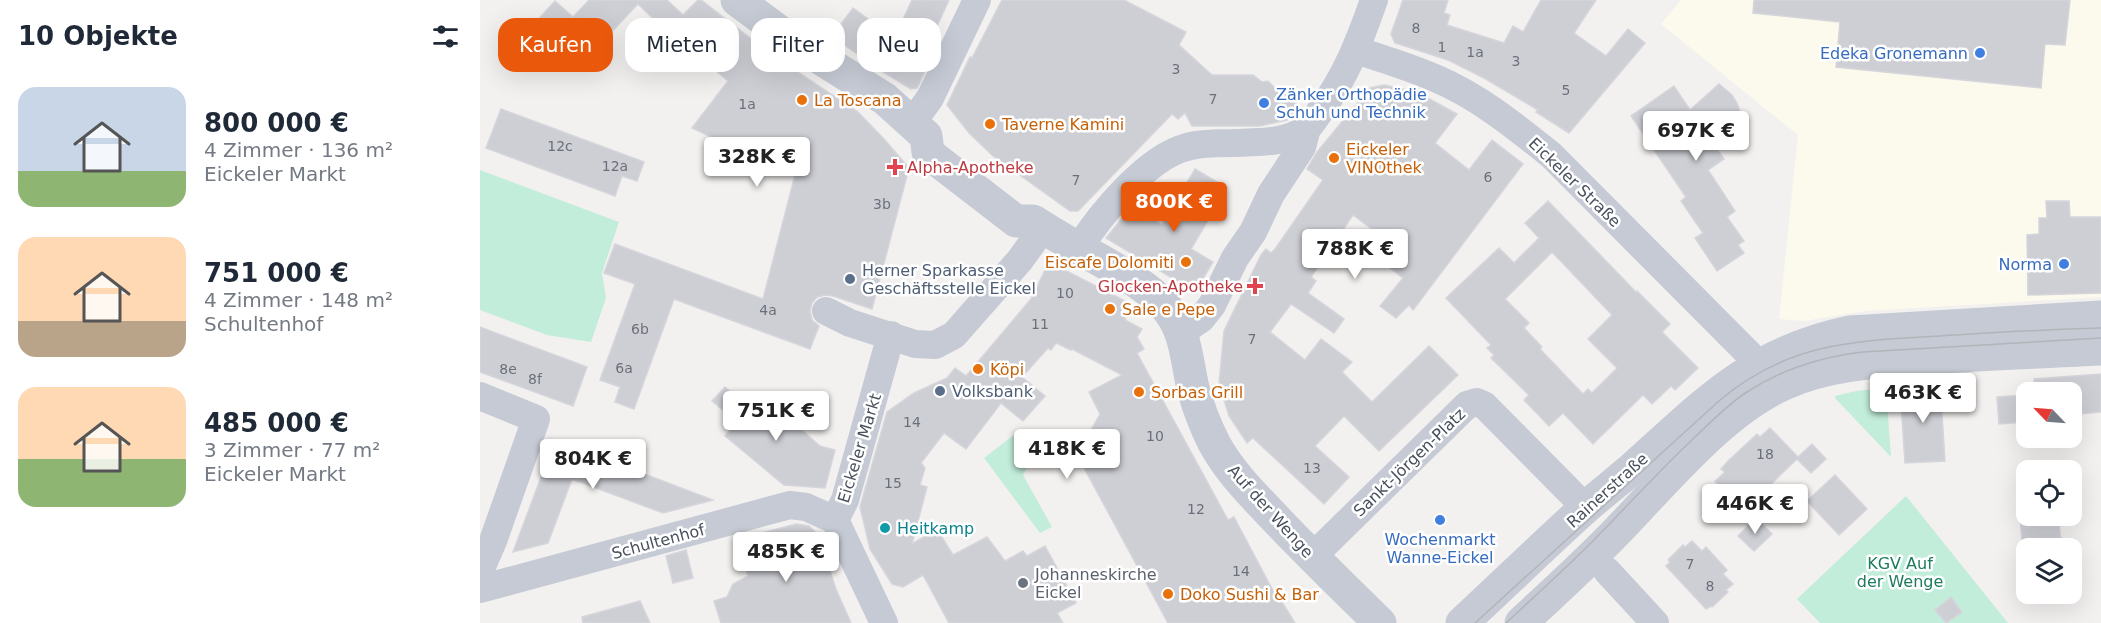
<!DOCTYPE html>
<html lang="de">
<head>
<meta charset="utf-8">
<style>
	:root { --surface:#fff; --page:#f6f6f7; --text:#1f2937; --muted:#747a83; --accent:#ea580c }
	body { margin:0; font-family:"DejaVu Sans",sans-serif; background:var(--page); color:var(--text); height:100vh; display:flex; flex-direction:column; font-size:22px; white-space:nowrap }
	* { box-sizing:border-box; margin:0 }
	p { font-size:20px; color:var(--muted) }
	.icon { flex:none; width:33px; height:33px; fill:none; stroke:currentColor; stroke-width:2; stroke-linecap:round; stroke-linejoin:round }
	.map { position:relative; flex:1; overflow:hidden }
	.sheet { display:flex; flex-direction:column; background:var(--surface); width:480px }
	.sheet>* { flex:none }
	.banner { position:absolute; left:18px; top:18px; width:570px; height:54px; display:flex; gap:12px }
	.needle { width:39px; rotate:295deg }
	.buttons { position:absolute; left:1536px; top:382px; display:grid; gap:12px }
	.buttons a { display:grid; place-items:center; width:66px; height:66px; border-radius:12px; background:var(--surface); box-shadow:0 6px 24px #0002; font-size:30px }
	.price { position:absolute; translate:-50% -51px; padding:0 14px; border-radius:6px; background:#fff; color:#222; font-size:20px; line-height:39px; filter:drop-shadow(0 2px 3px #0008) }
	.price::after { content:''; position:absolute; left:50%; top:36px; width:18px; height:14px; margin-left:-9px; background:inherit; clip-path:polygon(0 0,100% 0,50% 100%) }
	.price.on { background:var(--accent); color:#fff }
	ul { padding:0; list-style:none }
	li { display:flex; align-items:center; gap:18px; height:150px; padding:0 18px }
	li span { display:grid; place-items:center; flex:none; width:168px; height:120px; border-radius:18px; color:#555 }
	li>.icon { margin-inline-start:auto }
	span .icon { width:72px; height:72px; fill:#fffc; stroke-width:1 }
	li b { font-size:26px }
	h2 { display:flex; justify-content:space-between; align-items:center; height:72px; padding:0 18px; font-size:26px }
	.tag { padding:0 21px; border-radius:18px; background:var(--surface); box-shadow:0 6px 24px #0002; font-size:21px; line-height:54px }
	.tag.on { background:var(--accent); color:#fff }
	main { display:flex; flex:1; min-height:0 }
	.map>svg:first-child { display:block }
	.commercial { fill:#fcfaec }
	.green { fill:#c2edda }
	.building { fill:#cecfd5; stroke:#d5d5db; stroke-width:1.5; fill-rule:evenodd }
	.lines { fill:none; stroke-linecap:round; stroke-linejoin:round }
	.minor { stroke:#c5cad4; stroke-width:28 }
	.tertiary { stroke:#c5cad4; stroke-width:33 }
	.tram { stroke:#b3b4ba; stroke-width:1.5 }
	.shop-dot { fill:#3f7fe0; stroke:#fff; stroke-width:2 }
	.food-dot { fill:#e8710a; stroke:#fff; stroke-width:2 }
	.health-dot { fill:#e0444e; stroke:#fff; stroke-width:2 }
	.service-dot { fill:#5c6f8a; stroke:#fff; stroke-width:2 }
	.culture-dot { fill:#0f9aa8; stroke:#fff; stroke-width:2 }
	.worship-dot { fill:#6b7280; stroke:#fff; stroke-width:2 }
	.labels { text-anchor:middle; stroke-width:5; stroke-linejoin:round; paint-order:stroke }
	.number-label { font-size:14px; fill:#6a707b }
	.shop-label { font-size:16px; fill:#366cbe; stroke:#fff; text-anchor:end }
	.food-label { font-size:16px; fill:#c56008; stroke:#fff; text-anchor:start }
	.health-label { font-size:16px; fill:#be3a42; stroke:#fff; text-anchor:start }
	.street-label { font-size:16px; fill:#49505d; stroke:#fff }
	.service-label { font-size:16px; fill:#4e5e75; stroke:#fff; text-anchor:start }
	.culture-label { font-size:16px; fill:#0d838f; stroke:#fff; text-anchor:start }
	.park-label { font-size:16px; fill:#1c7c5d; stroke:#fff }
	.worship-label { font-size:16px; fill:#5b616d; stroke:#fff; text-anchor:start }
</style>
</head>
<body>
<main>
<section class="sheet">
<h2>10 Objekte<svg class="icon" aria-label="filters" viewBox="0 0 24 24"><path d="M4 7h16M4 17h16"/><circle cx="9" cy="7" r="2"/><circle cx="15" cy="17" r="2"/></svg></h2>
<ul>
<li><span style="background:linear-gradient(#c9d6e8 70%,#8fb573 0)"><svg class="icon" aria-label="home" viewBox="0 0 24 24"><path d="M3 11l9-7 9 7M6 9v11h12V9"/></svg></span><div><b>800 000 €</b><p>4 Zimmer · 136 m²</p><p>Eickeler Markt</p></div></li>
<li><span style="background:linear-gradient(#ffd9b3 70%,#b9a48a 0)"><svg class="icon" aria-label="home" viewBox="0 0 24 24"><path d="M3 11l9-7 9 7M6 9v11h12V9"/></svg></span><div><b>751 000 €</b><p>4 Zimmer · 148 m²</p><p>Schultenhof</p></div></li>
<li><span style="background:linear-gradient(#ffd9b3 60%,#8fb573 0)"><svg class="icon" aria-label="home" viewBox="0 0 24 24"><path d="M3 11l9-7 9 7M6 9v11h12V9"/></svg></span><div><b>485 000 €</b><p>3 Zimmer · 77 m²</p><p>Eickeler Markt</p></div></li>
</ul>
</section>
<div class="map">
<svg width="1621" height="623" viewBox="0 0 1621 623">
	<rect width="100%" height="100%" fill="#f3f1f0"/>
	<polygon class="commercial" points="1201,0 1621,0 1621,297 1385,311 1324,321 1299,319 1318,135 1181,24"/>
	<g class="green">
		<polygon points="0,170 139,222 122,273 126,298 111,342 67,335 0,310"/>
		<polygon points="1406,388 1411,457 1355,398 1355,396 1376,391"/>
		<polygon points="535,434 553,455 543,475 572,527 560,533 504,458"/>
		<polygon points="1426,496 1528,623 1340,623 1317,599"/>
	</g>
	<g class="building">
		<polygon points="109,0 187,0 203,15 218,0 221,0 292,55 378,112 404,139 429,168 392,309 353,296 346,295 337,297 332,303 330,311 332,320 339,326 330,349 194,299 154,409 135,402 140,387 120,380 155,284 124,273 135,244 283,299 316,171 287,163 212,128 248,81 189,31 187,32 158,4 122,42 125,45 105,67 84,46 81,49 54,24 75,1 93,17"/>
		<polygon points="432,0 469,0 442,59 449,63 437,88 431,89 400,70 352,36 373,8 402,29 405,25 414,32 417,25 419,28"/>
		<polygon points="522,0 644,0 706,32 699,45 732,75 773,75 782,82 788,81 794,87 798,87 819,106 807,120 780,126 712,126 705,113 698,119 692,114 598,211 590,211 513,156 489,133 467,105 490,57 492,58"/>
		<polygon points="923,0 968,0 964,13 970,15 967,25 1024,43 1033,26 1043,32 1061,0 1116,0 1094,33 1126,56 1148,29 1165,43 1089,133 1056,112 1058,110 1004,78 968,60 915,43 911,34"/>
		<polygon points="1274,0 1590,0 1585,45 1565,44 1561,88 1356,67 1360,22 1273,13"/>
		<polygon points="1239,84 1252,95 1257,103 1263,121 1229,138 1244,159 1228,170 1255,211 1247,217 1264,241 1258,245 1264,253 1237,271 1215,238 1223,233 1201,201 1206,197 1151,116 1194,86 1210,110"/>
		<polygon points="904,85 937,92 977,114 955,143 989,170 1012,140 1043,164 933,310 929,305 916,318 900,306 923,278 893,255 905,239 873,215 831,277 836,281 828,293 864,319 854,333 811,304 790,332 825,360 841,339 872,362 862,372 892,402 949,346 978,375 899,451 864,416 835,446 869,477 844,504 773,438 767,443 749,416 739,384 744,331 781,255 786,249 791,253 795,249 843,180 827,169 837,152 890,88"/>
		<polygon points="21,109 164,162 157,181 142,176 135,196 6,148"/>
		<polygon points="715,169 747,188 711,249 733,262 715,292 626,238 648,211 667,222 671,219 682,225"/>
		<path d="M 1068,201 L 1156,292 L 1157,291 L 1190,324 L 1182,332 L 1218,368 L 1195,390 L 1191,386 L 1172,404 L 1163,395 L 1113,444 L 1083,413 L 1069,426 L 1044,400 L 1049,395 L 1011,358 L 1014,355 L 1007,348 L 1011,345 L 966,298 L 1019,248 L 1034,263 L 1059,238 L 1045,223 ZM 1072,252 L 1132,315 L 1108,339 L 1137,368 L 1112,393 L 1108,389 L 1103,394 L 1060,349 L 1062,347 L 1044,328 L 1049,323 L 1025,299 Z"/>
		<polygon points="1566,201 1589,201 1590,217 1621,217 1621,293 1548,295 1547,235 1559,234 1559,218 1567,218"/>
		<polygon points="569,262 653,305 645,320 662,329 657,337 664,349 657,353 748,520 754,517 799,602 802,602 815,623 688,623 597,455 620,414 609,392 642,375 592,349 591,350 576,343 571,350 568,348 542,377 565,396 543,421 521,403 486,449 464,433 441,463 445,468 440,485 447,487 432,544 457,529 473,555 507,537 525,561 543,551 547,556 565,546 596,603 577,613 583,623 469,623 443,575 423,587 412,584 390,549 380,507 407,412 434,393 467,378 475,368 486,376 551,299"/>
		<polygon points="0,327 107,367 93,406 0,372"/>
		<polygon points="1621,374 1621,412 1598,414 1597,393 1554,393 1554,379"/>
		<polygon points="1460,384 1465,461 1425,463 1420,387"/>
		<polygon points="245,387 269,408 281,394 340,446 355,450 345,488 304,485 245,436 257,422 232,401"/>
		<polygon points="1546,395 1546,422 1519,424 1517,397"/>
		<polygon points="1290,428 1318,457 1332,444 1346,459 1331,473 1317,459 1263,511 1235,481 1245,472 1241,469 1248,461 1277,434 1280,437"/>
		<polygon points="75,440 233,500 183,513 92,479 68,543 33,552"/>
		<polygon points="1355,475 1387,509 1359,535 1327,501"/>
		<polygon points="1557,516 1578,516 1582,549 1543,549 1540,519"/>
		<polygon points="1276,518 1292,534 1274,551 1258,536"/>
		<polygon points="316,524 329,526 338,535 356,589 371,623 241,623 234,601 247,597 253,584 268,576 264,563 284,558 278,534"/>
		<polygon points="1212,541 1222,551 1226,547 1247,570 1243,574 1253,584 1246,590 1248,592 1232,607 1231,606 1226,609 1186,566 1190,562 1188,560 1203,545 1205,547"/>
		<polygon points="206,550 213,578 193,583 186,556"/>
		<polygon points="1471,597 1482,612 1466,623 1455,610"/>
		<polygon points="160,601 170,623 103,623 102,617"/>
	</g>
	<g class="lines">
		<g class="minor">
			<path d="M 876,50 C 903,59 930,67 955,78 C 998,96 1035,126 1071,155 L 1269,354 L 1290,385"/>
			<polyline points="432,123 450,98 497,0"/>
			<path d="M 599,248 C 620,215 667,157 707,147 C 720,143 738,143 752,143 C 776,142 807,144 827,128 C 832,124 836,116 841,110 C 866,76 880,40 894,0"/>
			<polyline points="346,311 370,323 435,344 455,345 474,335 540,260 563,228"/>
			<polyline points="702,332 721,319 732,305 755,258 773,232 791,194 822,147 827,128"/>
			<polyline points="0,396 56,419 13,541 0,571"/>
			<polyline points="355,520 365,500 411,335"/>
			<polyline points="355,520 404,623"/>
			<polyline points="832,557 987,405 997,402 1004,405 1106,508"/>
			<polyline points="1127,571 1175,623"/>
			<polyline points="0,589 310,505 326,507 355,520"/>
		</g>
		<g class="tertiary">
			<path d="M 257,0 L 308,38 L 405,99 L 446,136 L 448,152 L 453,157 L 536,221 L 553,221 C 575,235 597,248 620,260 C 642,273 665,285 683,304 C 706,327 706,358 713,388 C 718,407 725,425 734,443 C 749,471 772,494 794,517 C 828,553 864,588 900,623"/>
			<path d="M 982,623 C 1023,585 1063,546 1105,508 C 1121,494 1138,481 1154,467 C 1226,402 1271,353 1370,332 L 1621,317"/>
			<path d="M 1041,623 C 1075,591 1110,560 1143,525 C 1188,478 1245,409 1306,383 C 1351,363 1400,362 1449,358 C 1506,354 1563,352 1621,349"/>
		</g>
		<g class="tram">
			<path d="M 995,623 L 1240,400 C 1314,338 1384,341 1475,335 C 1524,332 1572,329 1621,328"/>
			<path d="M 1026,623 C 1055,596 1085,569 1113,541 C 1147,506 1180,470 1215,437 C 1232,421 1248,404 1267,392 C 1302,369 1341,357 1383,352 L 1621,338"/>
		</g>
	</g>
	<g class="shop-dot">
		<circle cx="1500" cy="53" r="6"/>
		<circle cx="784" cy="103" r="6"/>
		<circle cx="1584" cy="264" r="6"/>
		<circle cx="960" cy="520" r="6"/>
	</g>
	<g class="food-dot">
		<circle cx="322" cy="100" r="6"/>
		<circle cx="510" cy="124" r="6"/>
		<circle cx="854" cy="158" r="6"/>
		<circle cx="706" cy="262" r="6"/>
		<circle cx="630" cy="309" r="6"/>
		<circle cx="498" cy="369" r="6"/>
		<circle cx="659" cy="392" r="6"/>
		<circle cx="688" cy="594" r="6"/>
	</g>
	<g class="health-dot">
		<path d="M412 158h6v6h6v6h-6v6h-6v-6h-6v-6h6z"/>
		<path d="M772 277h6v6h6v6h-6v6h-6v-6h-6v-6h6z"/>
	</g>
	<g class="service-dot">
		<circle cx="370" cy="279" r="6"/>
		<circle cx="460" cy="391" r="6"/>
	</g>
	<circle class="culture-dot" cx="405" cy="528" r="6"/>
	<circle class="worship-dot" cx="543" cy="583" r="6"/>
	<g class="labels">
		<g class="number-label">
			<text x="936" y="33">8</text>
			<text x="962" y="52">1</text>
			<text x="995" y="57">1a</text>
			<text x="1036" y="66">3</text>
			<text x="696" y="74">3</text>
			<text x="1086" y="95">5</text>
			<text x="733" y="104">7</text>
			<text x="267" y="109">1a</text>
			<text x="80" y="151">12c</text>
			<text x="135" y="171">12a</text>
			<text x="1008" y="182">6</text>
			<text x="596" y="185">7</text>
			<text x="402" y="209">3b</text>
			<text x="585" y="298">10</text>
			<text x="288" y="315">4a</text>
			<text x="560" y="329">11</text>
			<text x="160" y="334">6b</text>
			<text x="772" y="344">7</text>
			<text x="144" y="373">6a</text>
			<text x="28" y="374">8e</text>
			<text x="55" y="384">8f</text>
			<text x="432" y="427">14</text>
			<text x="675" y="441">10</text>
			<text x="1285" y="459">18</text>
			<text x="832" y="473">13</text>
			<text x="413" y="488">15</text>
			<text x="716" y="514">12</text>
			<text x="1210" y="569">7</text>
			<text x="761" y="576">14</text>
			<text x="1230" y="591">8</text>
		</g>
		<g class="shop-label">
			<text x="1488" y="59">Edeka Gronemann</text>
			<text x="796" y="100" text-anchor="start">Zänker Orthopädie<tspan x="796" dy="18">Schuh und Technik</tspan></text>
			<text x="1572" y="270">Norma</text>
			<text x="960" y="545" text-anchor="middle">Wochenmarkt<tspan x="960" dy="18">Wanne-Eickel</tspan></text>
		</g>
		<g class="food-label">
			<text x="334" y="106">La Toscana</text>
			<text x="522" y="130">Taverne Kamini</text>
			<text x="866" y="155">Eickeler<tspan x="866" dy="18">VINOthek</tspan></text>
			<text x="694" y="268" text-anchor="end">Eiscafe Dolomiti</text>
			<text x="642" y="315">Sale e Pepe</text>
			<text x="510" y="375">Köpi</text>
			<text x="671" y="398">Sorbas Grill</text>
			<text x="700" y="600">Doko Sushi &amp; Bar</text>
		</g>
		<g class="health-label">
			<text x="427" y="173">Alpha-Apotheke</text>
			<text x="763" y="292" text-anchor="end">Glocken-Apotheke</text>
		</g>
		<g class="street-label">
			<text transform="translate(1095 182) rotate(44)" y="6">Eickeler Straße</text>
			<text transform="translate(379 448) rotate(-73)" y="6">Eickeler Markt</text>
			<text transform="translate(929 462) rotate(-44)" y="6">Sankt-Jörgen-Platz</text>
			<text transform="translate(1127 490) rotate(-42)" y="6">Rainerstraße</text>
			<text transform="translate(791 511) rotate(48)" y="6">Auf der Wenge</text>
			<text transform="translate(178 541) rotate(-15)" y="6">Schultenhof</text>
		</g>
		<g class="service-label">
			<text x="382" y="276">Herner Sparkasse<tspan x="382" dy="18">Geschäftsstelle Eickel</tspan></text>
			<text x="472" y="397">Volksbank</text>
		</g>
		<g class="culture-label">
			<text x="417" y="534">Heitkamp</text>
		</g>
		<g class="park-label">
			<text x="1420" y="569">KGV Auf<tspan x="1420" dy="18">der Wenge</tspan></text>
		</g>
		<g class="worship-label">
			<text x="555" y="580">Johanneskirche<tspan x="555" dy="18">Eickel</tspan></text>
		</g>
	</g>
</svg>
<div class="buttons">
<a><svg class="needle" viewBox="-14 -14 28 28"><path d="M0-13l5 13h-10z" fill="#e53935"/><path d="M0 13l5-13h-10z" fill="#747a83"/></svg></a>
<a><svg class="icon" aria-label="locate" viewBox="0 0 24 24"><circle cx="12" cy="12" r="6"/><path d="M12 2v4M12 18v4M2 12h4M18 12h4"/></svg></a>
<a><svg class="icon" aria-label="layers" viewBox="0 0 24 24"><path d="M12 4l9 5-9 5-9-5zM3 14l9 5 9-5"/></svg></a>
</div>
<b class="price" style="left:1216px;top:162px">697K €</b>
<b class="price" style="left:277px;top:188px">328K €</b>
<b class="price on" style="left:694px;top:233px">800K €</b>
<b class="price" style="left:875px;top:280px">788K €</b>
<b class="price" style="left:1443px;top:424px">463K €</b>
<b class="price" style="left:296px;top:442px">751K €</b>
<b class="price" style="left:587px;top:480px">418K €</b>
<b class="price" style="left:113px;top:490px">804K €</b>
<b class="price" style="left:1275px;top:535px">446K €</b>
<b class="price" style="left:306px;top:583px">485K €</b>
<div class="banner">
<a class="tag on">Kaufen</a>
<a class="tag">Mieten</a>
<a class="tag">Filter</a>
<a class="tag">Neu</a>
</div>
</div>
</main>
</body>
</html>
